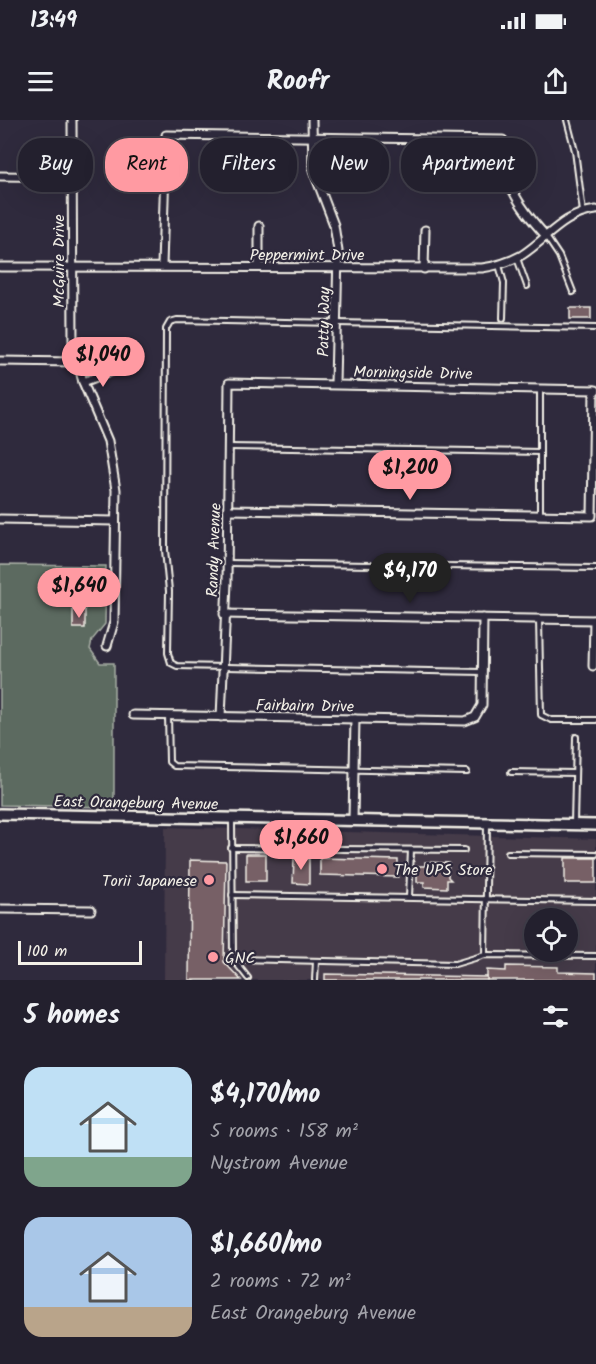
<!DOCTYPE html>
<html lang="en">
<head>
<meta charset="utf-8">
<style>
	:root { --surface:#23202e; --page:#2b2836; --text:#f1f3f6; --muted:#a3a3aa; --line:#403e4a; --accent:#ff9aa2 }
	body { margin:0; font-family:Kalam,sans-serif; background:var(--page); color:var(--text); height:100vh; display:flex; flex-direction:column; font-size:22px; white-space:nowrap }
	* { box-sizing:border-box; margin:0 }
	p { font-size:20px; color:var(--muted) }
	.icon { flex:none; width:33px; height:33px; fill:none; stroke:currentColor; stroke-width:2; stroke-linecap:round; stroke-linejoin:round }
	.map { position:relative; height:860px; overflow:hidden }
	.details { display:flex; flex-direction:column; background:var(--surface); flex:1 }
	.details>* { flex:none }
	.hud { position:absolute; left:18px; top:18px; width:561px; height:54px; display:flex; gap:12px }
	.tools { position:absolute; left:524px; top:788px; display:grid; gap:12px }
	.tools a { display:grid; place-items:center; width:54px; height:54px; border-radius:50%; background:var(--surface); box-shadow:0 6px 24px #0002,0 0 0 2px var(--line); font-size:30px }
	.scale { position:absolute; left:18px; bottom:15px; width:124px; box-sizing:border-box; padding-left:6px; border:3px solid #f4f1e8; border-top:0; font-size:16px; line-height:21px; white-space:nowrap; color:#f4f1e8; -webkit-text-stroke:4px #2f2a3d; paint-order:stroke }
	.price { position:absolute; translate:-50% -51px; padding:0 14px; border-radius:21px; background:var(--accent); color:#111; font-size:20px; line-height:39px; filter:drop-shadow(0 2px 3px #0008) }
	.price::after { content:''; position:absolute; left:50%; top:36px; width:18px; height:14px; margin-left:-9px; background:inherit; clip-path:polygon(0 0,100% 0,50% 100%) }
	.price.current { background:#222; color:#fff }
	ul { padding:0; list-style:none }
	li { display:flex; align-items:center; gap:18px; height:150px; padding:0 24px }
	li span { display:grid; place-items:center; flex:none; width:168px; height:120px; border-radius:18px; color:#555 }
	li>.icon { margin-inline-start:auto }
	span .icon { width:72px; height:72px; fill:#fffc; stroke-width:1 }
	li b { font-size:26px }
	h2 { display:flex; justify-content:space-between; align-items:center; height:72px; padding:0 24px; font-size:26px }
	.tag { padding:0 21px; border-radius:24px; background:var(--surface); box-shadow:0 6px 24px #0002,0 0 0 2px var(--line); font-size:21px; line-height:54px }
	.tag.current { background:var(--accent); color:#111 }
	.status { display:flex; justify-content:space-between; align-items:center; height:42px; padding:0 30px; background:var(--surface); direction:ltr }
	.status svg { height:16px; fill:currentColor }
	header { display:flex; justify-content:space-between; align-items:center; height:78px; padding:0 24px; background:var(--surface); font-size:27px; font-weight:600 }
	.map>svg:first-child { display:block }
	.built { fill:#453a49; fill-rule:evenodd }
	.green { fill:#5b6b61; stroke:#a8aea4; stroke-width:1.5 }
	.building { fill:#776066; stroke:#f4f1e8; stroke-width:1.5 }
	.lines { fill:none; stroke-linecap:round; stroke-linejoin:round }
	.service-casing { stroke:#f4f1e8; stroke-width:8 }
	.minor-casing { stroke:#f4f1e8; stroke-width:11 }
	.tertiary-casing { stroke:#f4f1e8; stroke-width:14 }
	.service { stroke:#2f2a3d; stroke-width:4 }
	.minor { stroke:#2f2a3d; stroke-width:7 }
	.tertiary { stroke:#2f2a3d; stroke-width:9 }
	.poi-dot { fill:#ff9aa2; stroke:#2f2a3d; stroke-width:2 }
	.labels { text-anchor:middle; stroke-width:4.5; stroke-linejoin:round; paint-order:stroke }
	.street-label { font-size:16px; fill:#f4f1e8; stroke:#2f2a3d }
	.poi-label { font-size:16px; fill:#f4f1e8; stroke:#2f2a3d; text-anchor:start }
</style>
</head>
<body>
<div class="status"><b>13:49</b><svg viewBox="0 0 49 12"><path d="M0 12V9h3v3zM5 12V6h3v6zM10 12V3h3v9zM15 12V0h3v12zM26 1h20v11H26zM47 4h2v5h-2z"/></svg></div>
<header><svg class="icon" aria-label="menu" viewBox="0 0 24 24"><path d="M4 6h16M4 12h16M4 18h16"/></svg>Roofr<svg class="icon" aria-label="share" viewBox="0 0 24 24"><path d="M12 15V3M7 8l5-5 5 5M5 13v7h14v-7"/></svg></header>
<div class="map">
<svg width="596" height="860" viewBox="0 0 596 860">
	<rect width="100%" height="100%" fill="#2f2a3d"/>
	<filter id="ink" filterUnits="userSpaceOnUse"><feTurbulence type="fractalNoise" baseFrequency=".0167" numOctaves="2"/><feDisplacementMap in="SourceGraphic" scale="12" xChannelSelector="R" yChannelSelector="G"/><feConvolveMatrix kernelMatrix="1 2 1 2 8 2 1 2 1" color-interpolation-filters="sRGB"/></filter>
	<g filter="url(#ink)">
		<path class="built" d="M 165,707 L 596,719 L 596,860 L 164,860 ZM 534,798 L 567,798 L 567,831 L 534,831 Z"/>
		<polygon class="green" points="0,445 106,446 105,504 92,520 90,529 100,543 114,543 114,687 0,685"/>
		<g class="building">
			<rect x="570" y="188" width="21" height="11"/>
			<rect x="73" y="490" width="12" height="18"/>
			<rect x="246" y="734" width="20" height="27"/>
			<polygon points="294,738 309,739 309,764 293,763"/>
			<polygon points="320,738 398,740 398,757 320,755"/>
			<rect x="565" y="738" width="31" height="25"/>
			<polygon points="190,740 226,741 224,842 241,860 189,860"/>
			<polygon points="425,742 449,743 448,757 451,760 447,760 447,768 424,767 424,762 417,762 417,746 425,746"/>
			<polygon points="506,846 558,847 558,852 596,853 596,860 487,860 487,850 506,851"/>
			<polygon points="325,854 487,857 487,860 325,860"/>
		</g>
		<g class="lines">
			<defs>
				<g id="service">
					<polyline points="567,0 575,31 583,92"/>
					<polyline points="545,115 559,136 573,172"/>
					<polyline points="517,138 527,166"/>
					<polyline points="499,145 504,163 503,198"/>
					<polyline points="540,269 540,395"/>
					<polyline points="229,327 540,332"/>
					<polyline points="228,443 596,448"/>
					<polyline points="539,500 541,595 551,600 596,600"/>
					<polyline points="482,552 177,546 171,543 168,533 169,471 165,430 166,209 170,202 177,200 596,208"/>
					<polyline points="168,595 169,642 174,646 467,652"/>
					<polyline points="511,652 575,653"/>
					<polyline points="232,700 233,839 248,858"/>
					<polyline points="574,704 576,617"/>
					<polyline points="231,728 464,730"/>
					<polyline points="508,733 596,734"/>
					<polyline points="232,775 596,781"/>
					<polyline points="409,777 411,730"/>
					<polyline points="485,835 487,704"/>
					<polyline points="233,839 455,844 485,835 596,836"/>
					<polyline points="315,860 316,841"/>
				</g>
				<g id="minor">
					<polyline points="72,0 73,225 83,262 108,321 116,370 114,502 107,526"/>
					<polyline points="312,0 313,50 334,105 338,131 335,264"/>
					<polyline points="0,56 72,57"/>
					<path d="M 162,146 L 166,15 L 503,20 C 502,62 518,85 545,115"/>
					<path d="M 0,147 L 482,148 C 496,146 509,142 522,135 C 548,118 563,94 596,90"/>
					<polyline points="259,147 259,106"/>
					<polyline points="424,149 425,110"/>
					<polyline points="0,241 76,242"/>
					<polyline points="83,262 115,250"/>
					<polyline points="228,390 592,396 594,270"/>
					<polyline points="0,399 115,401"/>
					<polyline points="224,494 596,500"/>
					<polyline points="593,546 594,500"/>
					<polyline points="133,595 465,601 475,597 482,585 483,498"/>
					<polyline points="221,597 227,462 229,263 596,270"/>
					<polyline points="353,700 355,599"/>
					<polyline points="0,789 91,790"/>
				</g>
				<polyline id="tertiary" points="0,694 596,705"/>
			</defs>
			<use href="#service" class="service-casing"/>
			<use href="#minor" class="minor-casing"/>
			<use href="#tertiary" class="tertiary-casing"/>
			<use href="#service" class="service"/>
			<use href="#minor" class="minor"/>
			<use href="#tertiary" class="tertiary"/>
		</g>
	</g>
	<g class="poi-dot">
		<circle cx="382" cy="749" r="6"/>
		<circle cx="209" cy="760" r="6"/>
		<circle cx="213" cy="837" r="6"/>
	</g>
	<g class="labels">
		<g class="street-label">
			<text x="307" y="140">Peppermint Drive</text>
			<text transform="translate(58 141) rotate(-90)" y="6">McGuire Drive</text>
			<text transform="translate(323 202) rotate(-89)" y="6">Patty Way</text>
			<text transform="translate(413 252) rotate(1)" y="6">Morningside Drive</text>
			<text transform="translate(213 430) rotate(-88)" y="6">Randy Avenue</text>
			<text transform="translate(305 585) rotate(1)" y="6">Fairbairn Drive</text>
			<text transform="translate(136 682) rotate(1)" y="6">East Orangeburg Avenue</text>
		</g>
		<g class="poi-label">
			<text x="394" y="755">The UPS Store</text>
			<text x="197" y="766" text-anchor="end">Torii Japanese</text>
			<text x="225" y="843">GNC</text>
		</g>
	</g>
</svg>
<div class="tools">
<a><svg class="icon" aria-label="locate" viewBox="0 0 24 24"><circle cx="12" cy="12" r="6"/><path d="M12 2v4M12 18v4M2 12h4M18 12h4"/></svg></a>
</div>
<div class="scale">100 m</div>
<b class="price" style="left:103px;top:268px">$1,040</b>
<b class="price" style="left:410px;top:381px">$1,200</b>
<b class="price current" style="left:410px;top:484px">$4,170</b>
<b class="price" style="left:79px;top:499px">$1,640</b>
<b class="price" style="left:301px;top:751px">$1,660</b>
<div class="hud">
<a class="tag">Buy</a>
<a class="tag current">Rent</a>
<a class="tag">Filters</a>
<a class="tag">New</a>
<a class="tag">Apartment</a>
</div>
</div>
<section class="details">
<h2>5 homes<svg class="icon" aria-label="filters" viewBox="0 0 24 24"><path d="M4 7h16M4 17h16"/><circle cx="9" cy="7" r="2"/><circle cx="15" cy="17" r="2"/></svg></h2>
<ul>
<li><span style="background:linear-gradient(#bfe0f5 75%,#7fa58c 0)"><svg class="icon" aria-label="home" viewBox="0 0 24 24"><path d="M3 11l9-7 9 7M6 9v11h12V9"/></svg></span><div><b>$4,170/mo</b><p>5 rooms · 158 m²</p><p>Nystrom Avenue</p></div></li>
<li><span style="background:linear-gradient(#a9c7e8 75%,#b9a48a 0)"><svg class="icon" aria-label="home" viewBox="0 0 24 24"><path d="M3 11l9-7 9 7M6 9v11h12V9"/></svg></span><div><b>$1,660/mo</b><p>2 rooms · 72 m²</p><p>East Orangeburg Avenue</p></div></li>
</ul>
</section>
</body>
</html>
